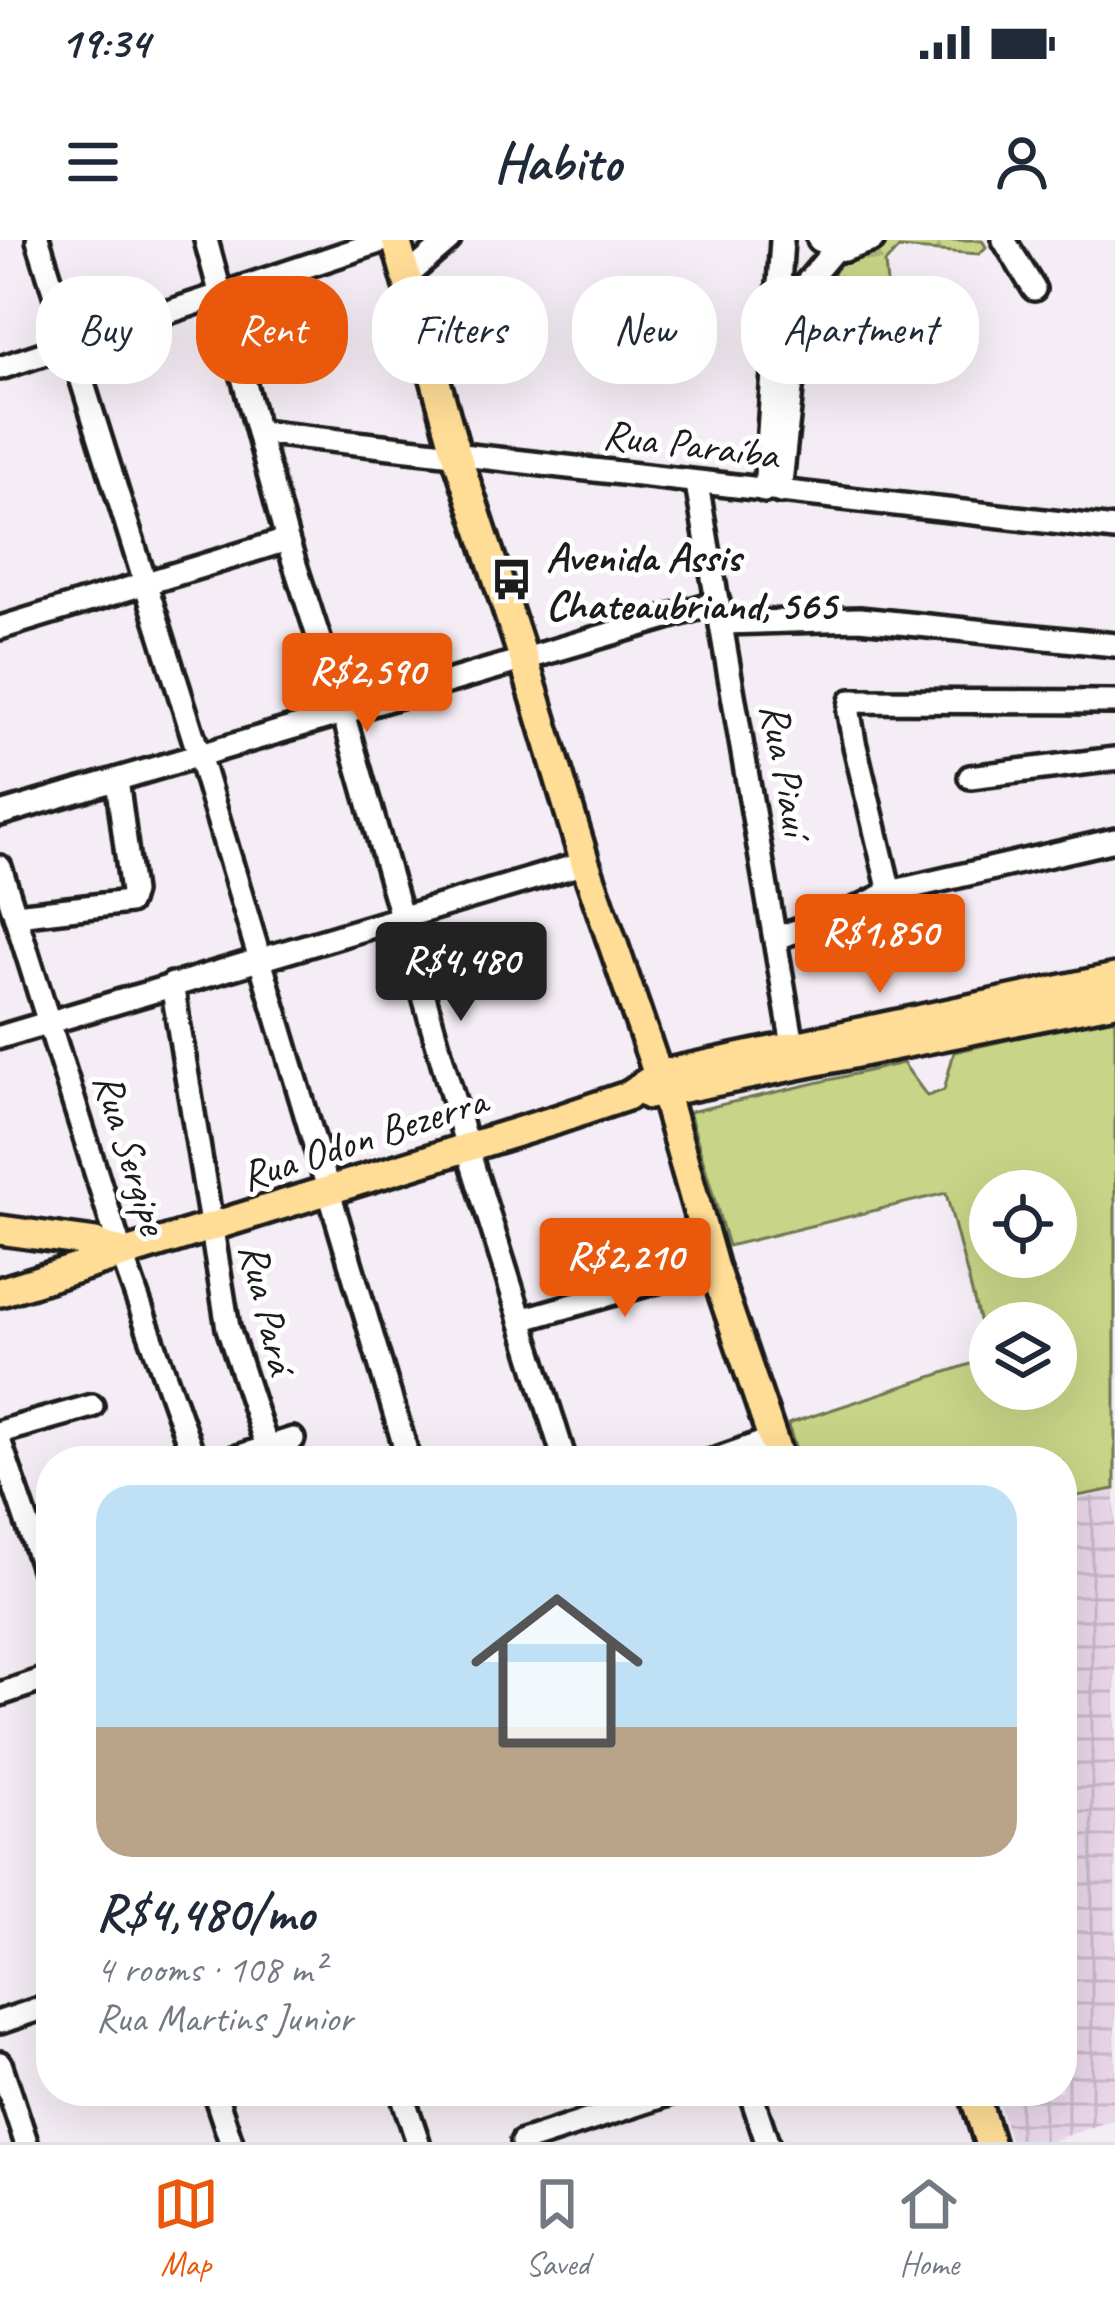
<!DOCTYPE html>
<html lang="en">
<head>
<meta charset="utf-8">
<style>
	:root { --surface:#fff; --page:#f2f2f3; --text:#1f2937; --muted:#747a83; --line:#e0e1e3; --accent:#ea580c }
	body { margin:0; font-family:Caveat,sans-serif; background:var(--page); color:var(--text); height:100vh; display:flex; flex-direction:column; font-size:45px; white-space:nowrap }
	* { box-sizing:border-box; margin:0 }
	p { font-size:39px; color:var(--muted) }
	.icon { flex:none; width:66px; height:66px; fill:none; stroke:currentColor; stroke-width:2; stroke-linecap:round; stroke-linejoin:round }
	.map { position:relative; flex:1; overflow:hidden }
	.details { position:absolute; left:36px; top:1206px; width:1041px; height:660px; display:flex; flex-direction:column; background:var(--surface); border-radius:48px; box-shadow:0 12px 48px #0002 }
	.details>* { flex:none }
	.guide { position:absolute; left:36px; top:36px; width:1044px; height:108px; display:flex; gap:24px }
	.buttons { position:absolute; left:969px; top:930px; display:grid; gap:24px }
	.buttons a { display:grid; place-items:center; width:108px; height:108px; border-radius:50%; background:var(--surface); box-shadow:0 12px 48px #0002; font-size:60px }
	.price { position:absolute; translate:-50% -102px; padding:0 27px; border-radius:12px; background:var(--accent); color:#fff; font-size:39px; line-height:78px; filter:drop-shadow(0 3px 6px #0008) }
	.price::after { content:''; position:absolute; left:50%; top:72px; width:36px; height:27px; margin-left:-18px; background:inherit; clip-path:polygon(0 0,100% 0,50% 100%) }
	.price.on { background:#222; color:#fff }
	ul { padding:0; list-style:none }
	li { display:grid; align-content:center; gap:24px; height:636px; padding:0 60px }
	li+li { border-top:3px solid var(--line) }
	li span { display:grid; place-items:center; height:372px; border-radius:36px; color:#555 }
	li>.icon { margin-inline-start:auto }
	span .icon { width:216px; height:216px; fill:#fffc; stroke-width:1 }
	li b { font-size:51px }
	.pill { padding:0 42px; border-radius:48px; background:var(--surface); box-shadow:0 12px 48px #0002; font-size:42px; line-height:108px }
	.pill.on { background:var(--accent); color:#fff }
	.status { display:flex; justify-content:space-between; align-items:center; height:84px; padding:0 60px; background:var(--surface); direction:ltr }
	.status svg { height:33px; fill:currentColor }
	header { display:flex; justify-content:space-between; align-items:center; height:156px; padding:0 60px; background:var(--surface); font-size:54px; font-weight:700 }
	.tabs { display:flex; justify-content:space-around; align-items:center; height:168px; border-top:3px solid var(--line); background:var(--surface); font-size:33px; color:var(--muted) }
	.tabs a { display:grid; justify-items:center; gap:6px }
	.tabs .on { color:var(--accent) }
	.map>svg:first-child { display:block }
	.industrial { fill:url(#industrial-grid) }
	.green { fill:#c8d487; stroke:#727852; stroke-width:3; fill-rule:evenodd }
	.forest { fill:url(#forest-firs); stroke:#727852; stroke-width:3 }
	.lines { fill:none; stroke-linecap:round; stroke-linejoin:round }
	.minor-casing { stroke:#1c1c1c; stroke-width:30 }
	.major-casing { stroke:#1c1c1c; stroke-width:36 }
	.minor { stroke:#fff; stroke-width:21 }
	.major { stroke:#ffdd96; stroke-width:27 }
	.labels { text-anchor:middle; stroke-width:10; stroke-linejoin:round; paint-order:stroke }
	.street-label { font-size:42px; fill:#1c1c1c; stroke:#fff }
	.poi-label { font-size:42px; font-weight:bold; fill:#1c1c1c; stroke:#fff; text-anchor:start }
</style>
</head>
<body>
<div class="status"><b>19:34</b><svg viewBox="0 0 49 12"><path d="M0 12V9h3v3zM5 12V6h3v6zM10 12V3h3v9zM15 12V0h3v12zM26 1h20v11H26zM47 4h2v5h-2z"/></svg></div>
<header><svg class="icon" aria-label="menu" viewBox="0 0 24 24"><path d="M4 6h16M4 12h16M4 18h16"/></svg>Habito<svg class="icon" aria-label="person" viewBox="0 0 24 24"><circle cx="12" cy="8" r="4"/><path d="M4 21q1-7 8-7t8 7"/></svg></header>
<div class="map">
<svg width="1115" height="1902" viewBox="0 0 1115 1902">
	<defs>
		<pattern id="industrial-grid" width="8" height="8" patternUnits="userSpaceOnUse" patternTransform="scale(3)"><rect width="8" height="8" fill="#e9d7e9"/><path d="M0 4h8M4 0v8" fill="none" stroke="#c7b8c7"/></pattern>
		<pattern id="forest-firs" width="22" height="20" patternUnits="userSpaceOnUse" patternTransform="scale(3)"><rect width="22" height="20" fill="#c8d487"/><path d="M5 1l3.5 6h-7zM16 11l3.5 6h-7z" fill="#abb574"/></pattern>
	</defs>
	<rect width="100%" height="100%" fill="#f5edf5"/>
	<filter id="ink" filterUnits="userSpaceOnUse"><feTurbulence type="fractalNoise" baseFrequency=".00833" numOctaves="2"/><feDisplacementMap in="SourceGraphic" scale="24" xChannelSelector="R" yChannelSelector="G"/><feConvolveMatrix kernelMatrix="1 2 1 2 8 2 1 2 1" color-interpolation-filters="sRGB"/></filter>
	<g filter="url(#ink)">
		<polygon class="industrial" points="1115,1251 1115,1879 1049,1902 1011,1902 995,1851 1062,1851 1062,1263"/>
		<path class="green" d="M 1115,776 L 1115,1249 L 1062,1259 L 1062,1221 L 799,1221 L 788,1184 L 989,1118 L 946,953 L 728,1006 L 689,872 L 903,823 L 927,856 L 944,850 L 954,812 ZM 1056,951 L 1056,1017 L 990,1017 L 990,951 ZM 1056,1083 L 1056,1149 L 990,1149 L 990,1083 Z"/>
		<polygon class="forest" points="878,0 982,0 986,7 979,14 899,8 885,23 888,54 907,60 918,71 905,124 864,96 830,27 836,17"/>
		<g class="lines">
			<defs>
				<g id="minor">
					<polyline points="38,0 199,515 405,1207"/>
					<polyline points="206,0 287,300 343,473 467,907 565,1221"/>
					<polyline points="819,0 844,10 873,0"/>
					<polyline points="1004,0 1034,49"/>
					<polyline points="405,38 449,0"/>
					<polyline points="0,128 385,0"/>
					<polyline points="259,192 1115,289"/>
					<polyline points="697,244 795,817"/>
					<polyline points="765,251 782,0"/>
					<polyline points="780,252 802,48 836,8"/>
					<polyline points="723,383 859,379 1115,405"/>
					<polyline points="0,388 287,300"/>
					<polyline points="970,537 1115,519"/>
					<polyline points="0,574 718,362"/>
					<polyline points="0,627 121,1012 195,1221"/>
					<polyline points="890,652 854,502 849,473 851,461 1115,462"/>
					<polyline points="16,675 129,662 132,652 117,540"/>
					<polyline points="776,698 844,675 890,652 1115,600"/>
					<polyline points="172,744 228,1088 263,1195"/>
					<polyline points="0,797 585,623"/>
					<polyline points="521,1080 713,1025"/>
					<polyline points="0,1192 92,1166"/>
					<polyline points="0,1203 51,1352"/>
					<polyline points="224,1221 293,1199"/>
					<polyline points="711,1221 773,1199"/>
					<polyline points="0,1454 51,1437"/>
					<polyline points="0,1782 51,1765"/>
					<polyline points="0,1823 26,1902"/>
					<polyline points="214,1851 231,1902"/>
					<polyline points="401,1851 418,1902"/>
					<polyline points="750,1851 767,1902"/>
					<polyline points="522,1902 678,1851"/>
				</g>
				<g id="major">
					<polyline points="396,0 456,213 524,420 585,623 666,858 713,1025 780,1221"/>
					<polyline points="649,855 1115,761"/>
					<polyline points="0,990 95,1003 121,1012"/>
					<polyline points="0,1052 556,880 627,856 658,835 1115,738"/>
					<polyline points="973,1851 989,1902"/>
				</g>
			</defs>
			<use href="#minor" class="minor-casing"/>
			<use href="#major" class="major-casing"/>
			<use href="#minor" class="minor"/>
			<use href="#major" class="major"/>
		</g>
	</g>
	<defs>
		<symbol id="bus-bare" viewBox="-9 -9 18 18"><path d="M-5-6H5V4H4V6H2V4H-2V6H-4V4H-5ZM-3.5-4V0h7V-4ZM-3.5 1.2v1.5H-2V1.2ZM2 1.2v1.5H3.5V1.2Z" fill="#1c1c1c" stroke="#fff" stroke-width="2.5" paint-order="stroke"/></symbol>
	</defs>
	<g fill-rule="evenodd">
		<use href="#bus-bare" x="482" y="310" width="59" height="59"/>
	</g>
	<g class="labels">
		<g class="street-label">
			<text transform="translate(691 203) rotate(7)" y="15">Rua Paraíba</text>
			<text transform="translate(787 529) rotate(80)" y="15">Rua Piauí</text>
			<text transform="translate(363 897) rotate(-18)" y="15">Rua Odon Bezerra</text>
			<text transform="translate(132 913) rotate(73)" y="15">Rua Sergipe</text>
			<text transform="translate(269 1068) rotate(77)" y="15">Rua Pará</text>
		</g>
		<g class="poi-label">
			<text x="546" y="331">Avenida Assis<tspan x="546" dy="48">Chateaubriand, 565</tspan></text>
		</g>
	</g>
</svg>
<div class="buttons">
<a><svg class="icon" aria-label="locate" viewBox="0 0 24 24"><circle cx="12" cy="12" r="6"/><path d="M12 2v4M12 18v4M2 12h4M18 12h4"/></svg></a>
<a><svg class="icon" aria-label="layers" viewBox="0 0 24 24"><path d="M12 4l9 5-9 5-9-5zM3 14l9 5 9-5"/></svg></a>
</div>
<b class="price" style="left:367px;top:495px">R$2,590</b>
<b class="price" style="left:880px;top:756px">R$1,850</b>
<b class="price on" style="left:461px;top:784px">R$4,480</b>
<b class="price" style="left:625px;top:1080px">R$2,210</b>
<div class="guide">
<a class="pill">Buy</a>
<a class="pill on">Rent</a>
<a class="pill">Filters</a>
<a class="pill">New</a>
<a class="pill">Apartment</a>
</div>
<section class="details">
<ul>
<li><span style="background:linear-gradient(#bfe0f5 65%,#b9a48a 0)"><svg class="icon" aria-label="home" viewBox="0 0 24 24"><path d="M3 11l9-7 9 7M6 9v11h12V9"/></svg></span><div><b>R$4,480/mo</b><p>4 rooms · 108 m²</p><p>Rua Martins Junior</p></div></li>
</ul>
</section>
</div>
<nav class="tabs">
<a class="on"><svg class="icon" aria-label="map" viewBox="0 0 24 24"><path d="M3 6l6-2 6 2 6-2v14l-6 2-6-2-6 2zM9 4v14M15 6v14"/></svg>Map</a>
<a><svg class="icon" aria-label="saved" viewBox="0 0 24 24"><path d="M7 4h10v16l-5-4-5 4z"/></svg>Saved</a>
<a><svg class="icon" aria-label="home" viewBox="0 0 24 24"><path d="M3 11l9-7 9 7M6 9v11h12V9"/></svg>Home</a>
</nav>
</body>
</html>
